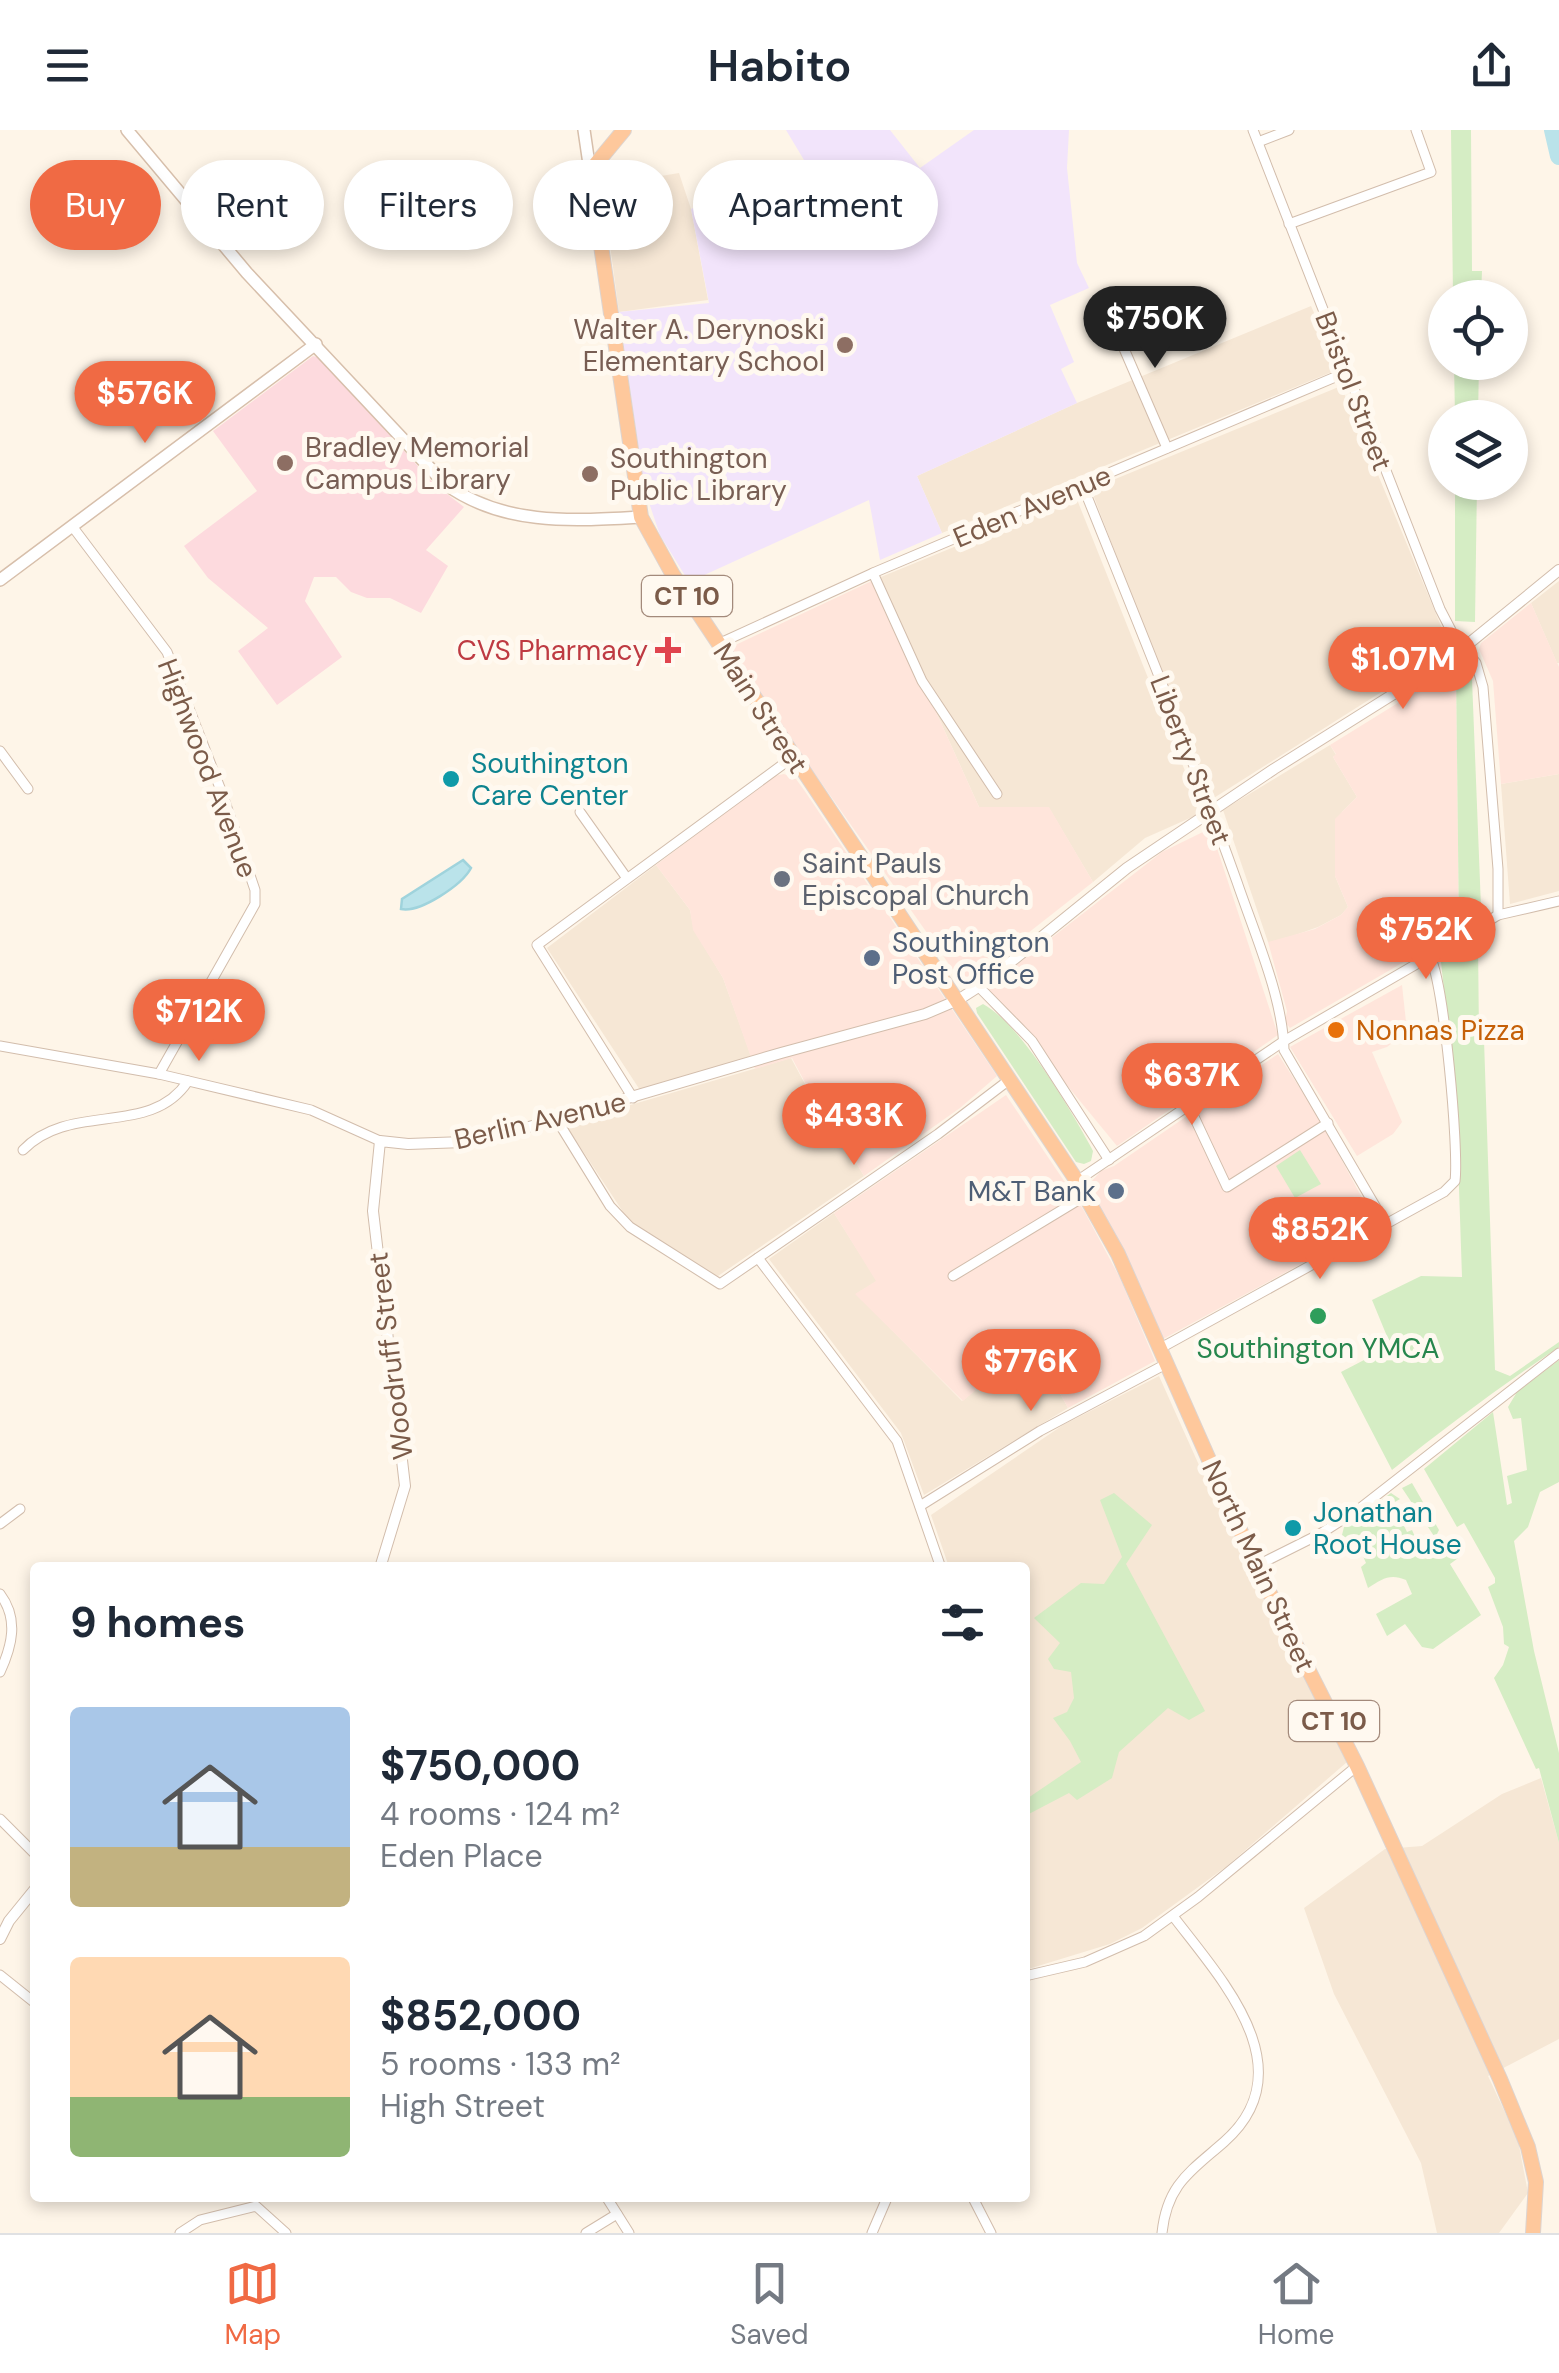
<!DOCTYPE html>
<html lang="en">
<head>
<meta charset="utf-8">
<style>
	:root { --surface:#fff; --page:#f2f2f3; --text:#1f2937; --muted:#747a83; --line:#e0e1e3; --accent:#f06a44 }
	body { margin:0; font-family:"DM Sans",sans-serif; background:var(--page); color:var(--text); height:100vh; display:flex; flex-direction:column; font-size:38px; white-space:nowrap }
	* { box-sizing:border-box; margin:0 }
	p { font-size:32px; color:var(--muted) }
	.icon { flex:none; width:55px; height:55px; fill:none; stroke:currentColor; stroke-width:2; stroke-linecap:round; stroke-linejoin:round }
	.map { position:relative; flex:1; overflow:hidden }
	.details { position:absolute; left:30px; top:1432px; width:1000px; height:640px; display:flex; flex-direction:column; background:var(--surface); border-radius:10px; box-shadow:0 5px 15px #0003 }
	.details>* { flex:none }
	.guide { position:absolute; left:30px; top:30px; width:1000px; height:90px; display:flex; gap:20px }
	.fabs { position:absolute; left:1428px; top:150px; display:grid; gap:20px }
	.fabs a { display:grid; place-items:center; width:100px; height:100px; border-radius:50%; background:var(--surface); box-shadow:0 5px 15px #0003; font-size:50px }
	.price { position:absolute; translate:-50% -85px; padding:0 22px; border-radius:35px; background:var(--accent); color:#fff; font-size:32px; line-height:65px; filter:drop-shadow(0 2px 5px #0008) }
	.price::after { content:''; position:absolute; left:50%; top:60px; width:30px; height:22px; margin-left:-15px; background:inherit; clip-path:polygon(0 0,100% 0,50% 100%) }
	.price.on { background:#222; color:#fff }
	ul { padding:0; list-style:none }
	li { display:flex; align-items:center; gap:30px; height:250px; padding:0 40px }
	li span { display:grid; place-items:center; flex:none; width:280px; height:200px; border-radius:10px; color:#555 }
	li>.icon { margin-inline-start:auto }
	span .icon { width:120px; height:120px; fill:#fffc; stroke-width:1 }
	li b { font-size:42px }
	h2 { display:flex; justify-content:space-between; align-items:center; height:120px; padding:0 40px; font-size:42px }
	.pill { padding:0 35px; border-radius:45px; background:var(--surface); box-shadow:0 5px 15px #0003; font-size:35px; line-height:90px }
	.pill.on { background:var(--accent); color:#fff }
	header { display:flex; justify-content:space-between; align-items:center; height:130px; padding:0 40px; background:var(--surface); font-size:45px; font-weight:600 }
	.menu { display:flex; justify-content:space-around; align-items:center; height:140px; border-top:2px solid var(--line); background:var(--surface); font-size:28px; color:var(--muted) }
	.menu a { display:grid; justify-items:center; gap:5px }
	.menu .on { color:var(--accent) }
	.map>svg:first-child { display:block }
	.residential { fill:#f6e7d5 }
	.commercial { fill:#ffe5db }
	.education { fill:#f2e4fb }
	.medical { fill:#fddade }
	.green { fill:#d5edc4 }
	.water { fill:#bae3ea; stroke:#9fd3dc; stroke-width:2.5 }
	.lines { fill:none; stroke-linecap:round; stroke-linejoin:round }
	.river { stroke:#bae3ea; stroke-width:18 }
	.minor-casing { stroke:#d2bdac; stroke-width:11 }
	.tertiary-casing { stroke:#d2bdac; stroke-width:12 }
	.secondary-casing { stroke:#d7bfab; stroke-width:14 }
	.trunk-casing { stroke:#ddd4d0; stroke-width:16 }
	.minor { stroke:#fff; stroke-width:9 }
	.tertiary { stroke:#fff; stroke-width:10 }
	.secondary { stroke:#fff; stroke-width:11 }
	.trunk { stroke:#fec89c; stroke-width:14 }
	.education-dot { fill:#8d6e63; stroke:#fff9f0; stroke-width:4 }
	.health-dot { fill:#e0444e; stroke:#fff9f0; stroke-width:4 }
	.culture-dot { fill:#0f9aa8; stroke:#fff9f0; stroke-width:4 }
	.worship-dot { fill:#6b7280; stroke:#fff9f0; stroke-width:4 }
	.service-dot { fill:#5c6f8a; stroke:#fff9f0; stroke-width:4 }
	.food-dot { fill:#e8710a; stroke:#fff9f0; stroke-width:4 }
	.leisure-dot { fill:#2e9e5b; stroke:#fff9f0; stroke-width:4 }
	.labels { text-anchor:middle; stroke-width:10; stroke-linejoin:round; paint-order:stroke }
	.shield { fill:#fff9f0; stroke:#a38a7b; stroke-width:2.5 }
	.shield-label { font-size:25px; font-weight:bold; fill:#7b5b49 }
	.education-label { font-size:28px; fill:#785e54; stroke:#fff9f0; text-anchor:start }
	.street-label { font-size:28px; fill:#7b5b49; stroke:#fff9f0 }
	.health-label { font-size:28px; fill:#be3a42; stroke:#fff9f0; text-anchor:end }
	.culture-label { font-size:28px; fill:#0d838f; stroke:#fff9f0; text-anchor:start }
	.worship-label { font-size:28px; fill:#5b616d; stroke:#fff9f0; text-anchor:start }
	.service-label { font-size:28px; fill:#4e5e75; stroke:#fff9f0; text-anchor:start }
	.food-label { font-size:28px; fill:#c56008; stroke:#fff9f0; text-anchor:start }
	.leisure-label { font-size:28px; fill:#27864d; stroke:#fff9f0 }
</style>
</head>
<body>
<header><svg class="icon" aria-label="menu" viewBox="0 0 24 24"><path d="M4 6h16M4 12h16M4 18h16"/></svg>Habito<svg class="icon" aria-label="share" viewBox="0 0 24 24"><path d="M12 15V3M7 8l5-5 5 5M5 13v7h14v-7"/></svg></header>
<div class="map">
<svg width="1559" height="2103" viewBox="0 0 1559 2103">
	<rect width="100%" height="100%" fill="#fef5e8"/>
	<g class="residential">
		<polygon points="679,43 691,79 708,170 619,182 605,78 607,55"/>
		<polygon points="1311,176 1339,239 942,403 917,346 1077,273"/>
		<polygon points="1341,256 1446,508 1446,521 1209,671 1091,359"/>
		<polygon points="1076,367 1199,676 1199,684 1145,708 1093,752 1049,678 979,677 876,449"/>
		<polygon points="1559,451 1559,533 1557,533 1531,473"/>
		<polygon points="1330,615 1336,625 1333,627 1357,667 1342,682 1335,746 1348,777 1341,785 1318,797 1273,813 1268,812 1223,680"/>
		<polygon points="1559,644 1559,761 1510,774 1501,654"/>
		<polygon points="656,735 690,780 694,800 723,848 751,926 640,960 547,818"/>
		<polygon points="791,928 831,1002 846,1016 864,1046 718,1146 699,1138 629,1091 565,994"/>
		<polygon points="834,1083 877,1151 856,1164 962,1271 1025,1218 1049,1261 1058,1260 1068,1278 924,1365 901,1303 769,1129"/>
		<polygon points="1159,1246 1203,1344 1347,1632 1227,1736 1142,1798 1110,1814 1025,1840 1025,1438 949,1437 931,1385 1063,1295"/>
		<polygon points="1541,1648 1559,1713 1559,1909 1488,1946 1518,2010 1528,2063 1499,2103 1437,2103 1421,2033 1334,1864 1304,1778 1385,1719 1422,1716 1502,1664"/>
	</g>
	<g class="commercial">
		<polygon points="876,449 979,677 1049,677 1093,752 963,854 727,519"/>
		<polygon points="1531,473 1559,537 1559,644 1501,654 1493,551 1479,519 1481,513"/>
		<polygon points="1456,537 1459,800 1290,898 1285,892 1287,881 1268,812 1315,799 1341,785 1348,777 1335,746 1335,689 1357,667 1333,627 1336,624 1330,615"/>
		<polygon points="784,644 796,649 804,660 997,946 960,978 864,1046 846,1016 831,1002 792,928 755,939 723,848 693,800 690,780 656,735 774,646"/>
		<polygon points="1207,700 1215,712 1278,905 1117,1016 987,858 1162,722"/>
		<polygon points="1402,855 1407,901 1387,917 1372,922 1402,992 1393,1004 1357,1026 1290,917"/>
		<polygon points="1278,924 1319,988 1374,1090 1321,1123 1163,1209 1092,1060 1091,1052 1101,1041 1114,1036"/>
		<polygon points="1006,965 1083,1079 1120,1148 1155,1231 1068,1278 1058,1260 1049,1262 1025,1218 963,1271 855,1164 876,1151 834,1083"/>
	</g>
	<polygon class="education" points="786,0 890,0 920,38 974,0 1069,0 1067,38 1077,133 1089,158 1050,175 1074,232 1061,239 1077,273 917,346 942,403 880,430 869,370 689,452 660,405 645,361 619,182 709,173 691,79 804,30"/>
	<polygon class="medical" points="313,226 320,228 434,354 464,377 426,420 448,436 421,483 390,468 367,468 351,462 336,447 314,447 305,471 342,527 277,575 238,521 268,498 208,448 184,416 257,361 213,301"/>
	<g class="green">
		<polygon points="1451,0 1471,0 1472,141 1482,141 1481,167 1453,167"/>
		<polygon points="1454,233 1479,233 1478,287 1455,287"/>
		<polygon points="1455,353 1477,353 1475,492 1455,491"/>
		<polygon points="1456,537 1468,540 1472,549 1481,777 1459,800"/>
		<path d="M 1478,812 L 1479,906 L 1484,910 L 1495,1240 L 1510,1246 L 1559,1212 L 1559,1217 C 1501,1256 1446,1297 1392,1340 L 1341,1242 L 1391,1216 L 1372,1170 L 1421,1146 L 1462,1147 L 1456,969 L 1441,832 Z"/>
		<path d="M 983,874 C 1021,894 1072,982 1093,1021 L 1091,1031 L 1084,1034 L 1076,1032 L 977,883 L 976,878 Z"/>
		<polygon points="1300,1020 1321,1054 1295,1068 1276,1036"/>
		<polygon points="1559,1230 1559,1352 1540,1362 1528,1397 1514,1411 1534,1521 1559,1623 1559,1713 1539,1638 1536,1639 1494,1548 1503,1535 1509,1517 1504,1514 1503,1497 1488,1457 1495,1453 1495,1448 1464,1393 1457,1397 1424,1339 1493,1282 1507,1375 1512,1373 1507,1346 1527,1340 1521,1288 1513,1289 1508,1277 1517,1262"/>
		<path d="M 1412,1353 L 1439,1400 L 1437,1404 L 1447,1424 L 1457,1419 L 1461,1426 L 1450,1434 L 1481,1485 L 1433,1519 L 1422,1517 L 1405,1494 L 1387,1506 L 1376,1484 L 1412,1464 L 1406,1450 C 1390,1443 1382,1449 1368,1458 L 1361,1437 L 1366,1433 L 1359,1417 L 1352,1420 L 1342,1405 L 1344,1397 L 1391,1363 L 1400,1369 L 1393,1373 L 1407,1402 L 1412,1400 L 1416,1409 L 1409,1412 L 1412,1421 L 1436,1409 L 1402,1358 Z"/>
		<polygon points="1114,1363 1152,1395 1126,1434 1205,1581 1189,1590 1168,1578 1119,1622 1112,1648 1077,1670 1069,1663 1025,1686 1025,1670 1081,1632 1070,1611 1053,1588 1067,1582 1074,1568 1071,1542 1054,1539 1048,1529 1060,1513 1034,1488 1081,1453 1104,1454 1122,1427 1100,1370"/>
	</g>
	<path class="water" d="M 463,730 L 471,738 C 462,755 420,783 401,779 L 402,769 Z"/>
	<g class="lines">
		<polyline class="river" points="1553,0 1559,26"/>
		<defs>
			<g id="minor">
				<polyline points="1253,0 1440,479 1453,504 1476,533 1483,557 1498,739 1498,785"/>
				<polyline points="1258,12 1289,0"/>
				<polyline points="1289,94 1431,42 1416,0"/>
				<polyline points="1135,164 1122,214 1167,318"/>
				<path d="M 1082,354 C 1135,486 1189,618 1237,752 C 1254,802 1283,868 1284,920 L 1385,1093"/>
				<polyline points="72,396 167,522 222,663 255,760 255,774 159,944"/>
				<polyline points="873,443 922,551 997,664"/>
				<polyline points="718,514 873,443 1347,242"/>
				<polyline points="0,621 28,659"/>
				<polyline points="580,682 626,747"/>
				<polyline points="980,858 1032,911 1109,1030"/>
				<polyline points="0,916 159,944 311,980 380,1011"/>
				<polyline points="633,968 537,815 793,627"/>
				<polyline points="1189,976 1227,1057 1328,993"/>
				<polyline points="557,990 610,1076 630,1097 720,1154 938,1004 1009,950"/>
				<path d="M 23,1020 C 70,971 151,1008 188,951"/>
				<polyline points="1077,1051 1284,911 1463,807 1498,785 1559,771"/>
				<polyline points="758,1128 897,1311 941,1438"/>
				<polyline points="953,1146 1085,1066"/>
				<path d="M 1159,1219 L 1444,1062 L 1455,1051 C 1459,1019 1444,852 1430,827"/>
				<polyline points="920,1376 1040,1301 1166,1234"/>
				<polyline points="0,1394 20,1379"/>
				<polyline points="1256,1436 1320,1404 1359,1379 1559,1223"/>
				<path d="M 0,1464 C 19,1489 12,1516 0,1542"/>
				<polyline points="0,1689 35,1724"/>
				<polyline points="0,1845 35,1873"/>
				<polyline points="1025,1846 1085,1832 1144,1806 1198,1767 1357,1636"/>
				<polyline points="607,2068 629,2103"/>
				<polyline points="973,2068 991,2103"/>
				<polyline points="180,2103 200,2090 256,2076 286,2103"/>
				<polyline points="586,2103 617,2084"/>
				<polyline points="872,2103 887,2068"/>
				<path d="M 1162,2103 C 1167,2054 1191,2041 1224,2012 C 1307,1939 1220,1848 1173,1786"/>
			</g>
			<g id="tertiary">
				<polyline points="380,1438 405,1356 373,1081 380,1011 408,1014 464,1012 512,1002 781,923 925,884 958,870 986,852 1127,738 1274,639 1451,528 1559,440"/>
				<polyline points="0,1809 9,1791 35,1759"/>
			</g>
			<g id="secondary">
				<path d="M 127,0 L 247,143 L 444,353 C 502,396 572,391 641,387"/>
				<polyline points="584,0 590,41"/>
				<polyline points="0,450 316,214"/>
			</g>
			<polyline id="trunk" points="624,0 590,41 641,387 673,445 1077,1051 1118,1124 1256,1436 1357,1636 1500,1949 1528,2017 1536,2052 1533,2103"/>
		</defs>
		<use href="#minor" class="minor-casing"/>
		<use href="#tertiary" class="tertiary-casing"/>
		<use href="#secondary" class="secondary-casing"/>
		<use href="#trunk" class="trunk-casing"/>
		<use href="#minor" class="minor"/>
		<use href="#tertiary" class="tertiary"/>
		<use href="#secondary" class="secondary"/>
		<use href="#trunk" class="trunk"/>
	</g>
	<g class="education-dot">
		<circle cx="845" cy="215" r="10"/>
		<circle cx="285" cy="333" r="10"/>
		<circle cx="590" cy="344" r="10"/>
	</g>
	<path class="health-dot" d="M663 505h10v10h10v10h-10v10h-10v-10h-10v-10h10z"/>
	<g class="culture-dot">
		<circle cx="451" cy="649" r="10"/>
		<circle cx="1293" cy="1398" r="10"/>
	</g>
	<circle class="worship-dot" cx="782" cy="749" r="10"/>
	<g class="service-dot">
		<circle cx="872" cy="828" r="10"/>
		<circle cx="1116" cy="1061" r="10"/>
	</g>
	<circle class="food-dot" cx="1336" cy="900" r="10"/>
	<circle class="leisure-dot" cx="1318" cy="1186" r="10"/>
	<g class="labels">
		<g class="shield">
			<rect x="642" y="446" width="90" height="40" rx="8"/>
			<rect x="1289" y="1571" width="90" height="40" rx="8"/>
		</g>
		<g class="shield-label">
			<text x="687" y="475">CT 10</text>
			<text x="1334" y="1600">CT 10</text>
		</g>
		<g class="education-label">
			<text x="825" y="209" text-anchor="end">Walter A. Derynoski<tspan x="825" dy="32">Elementary School</tspan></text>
			<text x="305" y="327">Bradley Memorial<tspan x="305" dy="32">Campus Library</tspan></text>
			<text x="610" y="338">Southington<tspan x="610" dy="32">Public Library</tspan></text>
		</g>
		<g class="street-label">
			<text transform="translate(1354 261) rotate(69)" y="10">Bristol Street</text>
			<text transform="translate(1032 376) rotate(-23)" y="10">Eden Avenue</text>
			<text transform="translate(761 578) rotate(57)" y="10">Main Street</text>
			<text transform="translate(1191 630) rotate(69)" y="10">Liberty Street</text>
			<text transform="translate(208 638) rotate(69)" y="10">Highwood Avenue</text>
			<text transform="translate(540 990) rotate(-13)" y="10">Berlin Avenue</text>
			<text transform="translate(390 1226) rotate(-97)" y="10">Woodruff Street</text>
			<text transform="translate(1259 1436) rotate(65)" y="10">North Main Street</text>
		</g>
		<g class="health-label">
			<text x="648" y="530">CVS Pharmacy</text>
		</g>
		<g class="culture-label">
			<text x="471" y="643">Southington<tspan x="471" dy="32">Care Center</tspan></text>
			<text x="1313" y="1392">Jonathan<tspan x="1313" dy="32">Root House</tspan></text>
		</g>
		<g class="worship-label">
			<text x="802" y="743">Saint Pauls<tspan x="802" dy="32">Episcopal Church</tspan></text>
		</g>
		<g class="service-label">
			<text x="892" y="822">Southington<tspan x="892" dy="32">Post Office</tspan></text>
			<text x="1096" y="1071" text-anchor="end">M&amp;T Bank</text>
		</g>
		<g class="food-label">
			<text x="1356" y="910">Nonnas Pizza</text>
		</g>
		<g class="leisure-label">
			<text x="1318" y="1228">Southington YMCA</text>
		</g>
	</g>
</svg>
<div class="fabs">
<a><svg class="icon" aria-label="locate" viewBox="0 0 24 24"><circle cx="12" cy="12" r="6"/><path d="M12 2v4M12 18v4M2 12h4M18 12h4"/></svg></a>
<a><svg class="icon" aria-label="layers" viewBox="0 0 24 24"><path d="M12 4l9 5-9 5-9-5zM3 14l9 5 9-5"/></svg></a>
</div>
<b class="price on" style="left:1155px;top:241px">$750K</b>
<b class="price" style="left:145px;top:316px">$576K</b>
<b class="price" style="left:1403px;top:582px">$1.07M</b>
<b class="price" style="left:1426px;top:852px">$752K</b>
<b class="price" style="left:199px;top:934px">$712K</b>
<b class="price" style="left:1192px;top:998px">$637K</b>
<b class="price" style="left:854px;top:1038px">$433K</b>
<b class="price" style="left:1320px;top:1152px">$852K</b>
<b class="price" style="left:1031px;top:1284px">$776K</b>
<div class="guide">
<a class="pill on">Buy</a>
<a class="pill">Rent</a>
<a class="pill">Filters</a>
<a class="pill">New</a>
<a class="pill">Apartment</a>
</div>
<section class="details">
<h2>9 homes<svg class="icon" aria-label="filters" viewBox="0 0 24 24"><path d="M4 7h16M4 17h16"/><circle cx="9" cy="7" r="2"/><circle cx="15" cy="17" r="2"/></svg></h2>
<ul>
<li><span style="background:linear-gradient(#a9c7e8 70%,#c2b280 0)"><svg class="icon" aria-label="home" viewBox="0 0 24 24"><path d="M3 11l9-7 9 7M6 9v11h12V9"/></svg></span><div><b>$750,000</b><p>4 rooms · 124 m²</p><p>Eden Place</p></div></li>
<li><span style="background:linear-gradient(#ffd9b3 70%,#8fb573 0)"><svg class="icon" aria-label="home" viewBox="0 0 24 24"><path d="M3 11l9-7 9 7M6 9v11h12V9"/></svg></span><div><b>$852,000</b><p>5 rooms · 133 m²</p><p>High Street</p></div></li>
</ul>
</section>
</div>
<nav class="menu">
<a class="on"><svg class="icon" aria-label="map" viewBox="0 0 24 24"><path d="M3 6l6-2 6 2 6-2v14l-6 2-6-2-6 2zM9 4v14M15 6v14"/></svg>Map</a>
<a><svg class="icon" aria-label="saved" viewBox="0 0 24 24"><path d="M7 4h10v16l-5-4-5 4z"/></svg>Saved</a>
<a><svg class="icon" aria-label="home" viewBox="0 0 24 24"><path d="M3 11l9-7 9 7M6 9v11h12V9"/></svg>Home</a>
</nav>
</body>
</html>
